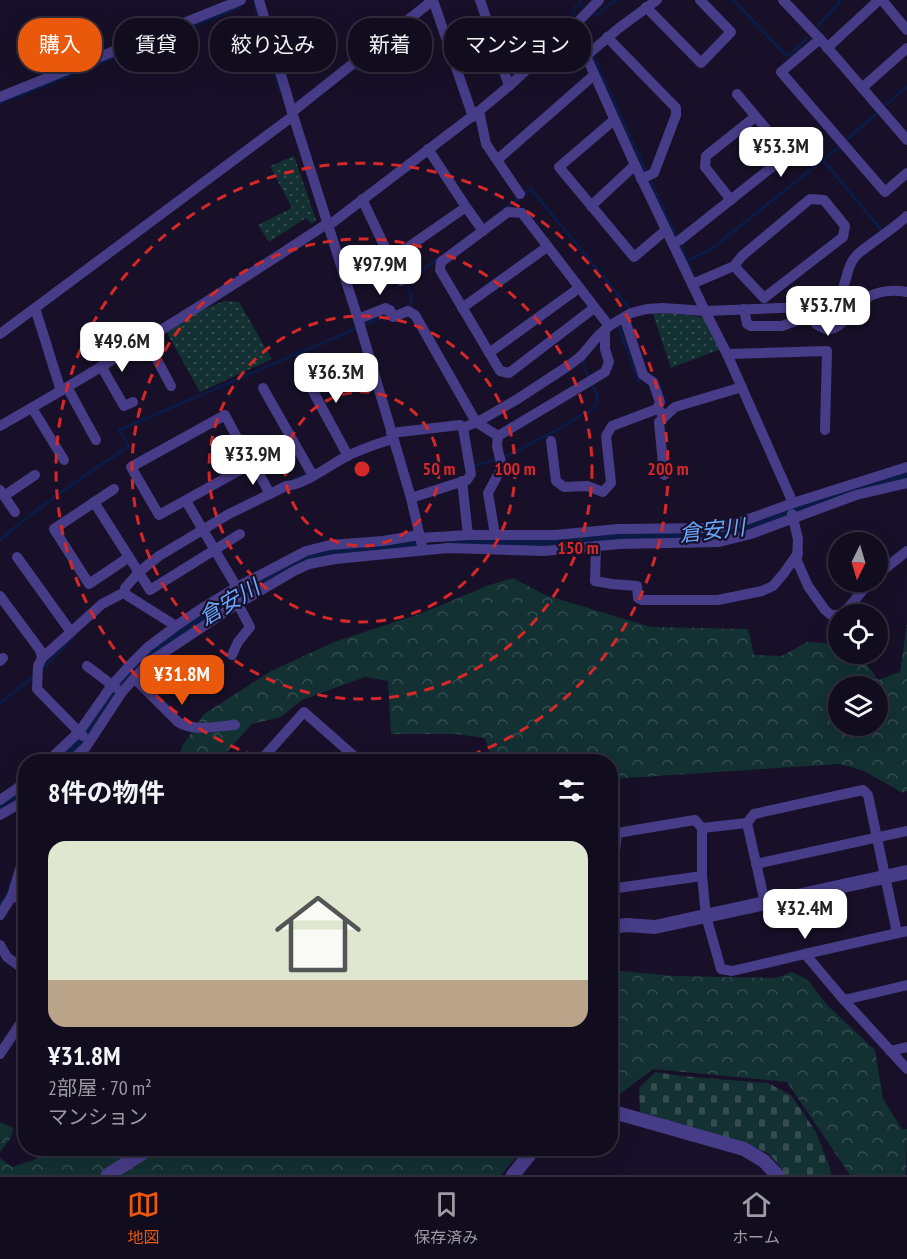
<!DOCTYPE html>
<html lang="ja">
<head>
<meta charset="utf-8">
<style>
	:root { --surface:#110c1e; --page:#1a1527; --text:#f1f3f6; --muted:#9c9ba4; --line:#302c3c; --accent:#ea580c }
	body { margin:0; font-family:"PT Sans Narrow","Noto Sans JP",sans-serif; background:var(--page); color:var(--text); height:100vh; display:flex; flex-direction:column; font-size:22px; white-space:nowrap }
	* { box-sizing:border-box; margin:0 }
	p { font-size:20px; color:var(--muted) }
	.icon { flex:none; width:33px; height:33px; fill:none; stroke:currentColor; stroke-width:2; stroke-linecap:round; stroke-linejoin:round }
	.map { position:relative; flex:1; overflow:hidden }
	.sheet { position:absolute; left:18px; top:754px; width:600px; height:402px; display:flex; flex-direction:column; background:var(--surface); border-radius:24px; box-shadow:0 6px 24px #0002,0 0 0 2px var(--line) }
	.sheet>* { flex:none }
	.guide { position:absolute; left:18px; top:18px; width:600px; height:54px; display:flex; gap:12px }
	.needle { width:39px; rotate:185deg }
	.controls { position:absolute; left:828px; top:532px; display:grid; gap:12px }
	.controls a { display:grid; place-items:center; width:60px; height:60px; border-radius:50%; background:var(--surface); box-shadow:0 6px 24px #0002,0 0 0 2px var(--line); font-size:30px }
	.price { position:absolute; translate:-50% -51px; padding:0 14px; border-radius:12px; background:#fff; color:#222; font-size:20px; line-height:39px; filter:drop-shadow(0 2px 3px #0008) }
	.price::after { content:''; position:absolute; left:50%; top:36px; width:18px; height:14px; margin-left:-9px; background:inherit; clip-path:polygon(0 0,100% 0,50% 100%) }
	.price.on { background:var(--accent); color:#fff }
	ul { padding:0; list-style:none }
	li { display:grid; align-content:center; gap:12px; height:318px; padding:0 30px }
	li+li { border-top:2px solid var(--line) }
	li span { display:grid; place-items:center; height:186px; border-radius:18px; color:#555 }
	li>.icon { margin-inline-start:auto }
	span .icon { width:108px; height:108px; fill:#fffc; stroke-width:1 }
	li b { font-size:26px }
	h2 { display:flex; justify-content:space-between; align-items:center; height:72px; padding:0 30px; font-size:26px }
	.chip { padding:0 21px; border-radius:24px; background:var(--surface); box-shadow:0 6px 24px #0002,0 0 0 2px var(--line); font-size:21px; line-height:54px }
	.chip.on { background:var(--accent); color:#fff }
	.tabs { display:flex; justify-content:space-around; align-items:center; height:84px; border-top:2px solid var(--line); background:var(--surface); font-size:16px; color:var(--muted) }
	.tabs a { display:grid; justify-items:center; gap:3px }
	.tabs .on { color:var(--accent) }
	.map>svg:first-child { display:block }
	.green { fill:url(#green-dots) }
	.forest { fill:url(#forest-crowns); fill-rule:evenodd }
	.cemetery { fill:url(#cemetery-stones) }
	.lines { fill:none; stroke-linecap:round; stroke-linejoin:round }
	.stream { stroke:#0b1b46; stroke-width:3 }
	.river { stroke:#0b1b46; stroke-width:18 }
	.minor { stroke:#473c87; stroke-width:10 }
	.tertiary { stroke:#473c87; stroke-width:14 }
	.ring { fill:none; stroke:#d62828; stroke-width:3; stroke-dasharray:10 8 }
	.labels { text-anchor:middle; stroke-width:4.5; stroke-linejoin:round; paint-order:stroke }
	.water-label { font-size:22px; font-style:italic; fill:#67a8fd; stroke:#171028 }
	.centre { fill:#d62828; stroke:#171028; stroke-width:3 }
	.ring-label { font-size:18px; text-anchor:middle; font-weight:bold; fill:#d62828; stroke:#171028; stroke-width:4.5; stroke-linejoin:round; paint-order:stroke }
</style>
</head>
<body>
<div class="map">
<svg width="907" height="1175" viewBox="0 0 907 1175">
	<defs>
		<pattern id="green-dots" width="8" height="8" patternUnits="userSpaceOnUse" patternTransform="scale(1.5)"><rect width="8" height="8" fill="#133032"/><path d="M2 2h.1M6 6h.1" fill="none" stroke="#354d51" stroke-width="1.8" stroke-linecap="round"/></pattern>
		<pattern id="forest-crowns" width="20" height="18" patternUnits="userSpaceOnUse" patternTransform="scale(1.5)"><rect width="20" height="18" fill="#133032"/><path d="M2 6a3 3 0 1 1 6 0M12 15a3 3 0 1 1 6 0" fill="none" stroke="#354d51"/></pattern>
		<pattern id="cemetery-stones" width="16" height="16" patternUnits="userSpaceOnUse" patternTransform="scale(1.5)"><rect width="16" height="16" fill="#133032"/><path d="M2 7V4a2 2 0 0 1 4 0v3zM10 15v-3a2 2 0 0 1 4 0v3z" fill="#354d51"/></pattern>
	</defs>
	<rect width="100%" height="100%" fill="#171028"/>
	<g class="green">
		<polygon points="294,156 316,220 312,224 306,218 269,242 258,225 292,208 270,166"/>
		<polygon points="844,292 864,297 832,327 808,318 809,309"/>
		<polygon points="224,301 239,302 272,359 200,392 166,331 200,311"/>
		<polygon points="667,313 702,317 710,324 721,349 671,368 653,314"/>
	</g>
	<g class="forest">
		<path d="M 513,578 L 545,595 L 651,627 L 748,629 L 754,655 L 782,656 L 807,642 L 838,644 L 838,654 L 860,654 L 878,680 L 900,672 L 907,623 L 907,791 L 903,793 L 864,771 L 840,764 L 611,779 L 610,762 L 493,762 L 485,738 L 456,734 L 391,734 L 388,681 L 365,677 L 302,700 L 281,717 L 252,724 L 218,762 L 176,762 L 183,745 L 204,714 L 271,671 L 334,642 L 422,613 L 489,585 ZM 838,687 L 878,687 L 878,726 L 838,726 Z"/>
		<polygon points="611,970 675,976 776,978 792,972 808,980 827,1005 875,1050 883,1099 902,1129 907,1129 906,1175 850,1175 787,1082 653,1069 611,1101"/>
		<polygon points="0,1122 14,1128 10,1139 0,1152"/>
		<polygon points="43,1149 523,1149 501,1175 0,1175 0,1158 12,1167 36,1159"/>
	</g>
	<polygon class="cemetery" points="655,1072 682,1076 768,1083 791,1095 816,1132 830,1168 831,1175 784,1175 779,1165 769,1154 750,1145 640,1112 639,1088"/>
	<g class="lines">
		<g class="stream">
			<polyline points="580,0 583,8"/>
			<polyline points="733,0 785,54 790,55 807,38"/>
			<polyline points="255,6 280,90"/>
			<polyline points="574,13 574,8 581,4"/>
			<polyline points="594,16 616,0"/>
			<polyline points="818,26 841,0"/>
			<polyline points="583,33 589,48"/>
			<polyline points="592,54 691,269"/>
			<polyline points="355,69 406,28"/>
			<polyline points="0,103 240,7"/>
			<polyline points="886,105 907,87"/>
			<polyline points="846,140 876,114"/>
			<polyline points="823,160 840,146"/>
			<polyline points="503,210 531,189 630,309"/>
			<polyline points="687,261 710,250 823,160 882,231"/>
			<polyline points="407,307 410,306 412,298 406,282 440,257"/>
			<polyline points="618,325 639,382"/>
			<polyline points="473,466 507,456 561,428 584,413 588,413 597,405 597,395 582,362 583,361"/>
			<polyline points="294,479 304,475"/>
			<path d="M 0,540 C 40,505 85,476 129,446 L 119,430 L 390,314"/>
			<polyline points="43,669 73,637"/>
			<polyline points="0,703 32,678"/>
			<polyline points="19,855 26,825"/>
			<polyline points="0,903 5,900 11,882"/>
		</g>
		<g class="river">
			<polyline points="800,508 907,474"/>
			<polyline points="456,541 551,543 618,535 712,535 742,531 785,513"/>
			<polyline points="57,762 87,734 117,691 143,661 179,633 248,589 303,559 317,554 338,550 375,549 417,543"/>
			<polyline points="0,808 26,792"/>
		</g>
		<g class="minor">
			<polyline points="259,0 292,112 359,322 411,498 423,550"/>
			<polyline points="433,0 473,117"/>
			<polyline points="480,0 509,86"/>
			<polyline points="783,0 820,39 907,140"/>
			<polyline points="882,0 907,30"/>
			<polyline points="646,7 701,63 731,32 700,0"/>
			<polyline points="573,27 635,165 705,311 727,354 793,503"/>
			<polyline points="607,37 676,108 676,115 654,173 641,179"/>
			<polyline points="820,39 781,72 885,192 907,173"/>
			<polyline points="827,48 879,0"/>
			<polyline points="586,56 619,28 657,0"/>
			<polyline points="862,88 907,48"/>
			<polyline points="0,97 241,0"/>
			<polyline points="479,111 486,144 520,194"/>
			<polyline points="292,112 433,0"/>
			<polyline points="614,120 559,167 634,257 666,230"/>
			<polyline points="428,149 466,207 483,231"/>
			<polyline points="497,160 594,75"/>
			<polyline points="362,199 401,281"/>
			<polyline points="731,200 705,167 706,156 755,117"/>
			<polyline points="591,206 635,165"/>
			<polyline points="673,243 680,240 782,159 783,149 737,94"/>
			<polyline points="391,259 466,207"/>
			<polyline points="692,284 734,266 742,256 810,199 824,200 845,226 843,237 764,298 734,266"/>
			<polyline points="35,308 61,391"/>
			<polyline points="462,308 547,247"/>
			<polyline points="594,308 509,373 500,371 440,270 441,262 508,212 522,213 609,326"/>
			<path d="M 744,309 L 747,324 L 751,326 L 782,326 L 801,319 L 812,320 C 836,345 848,312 865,299 C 877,291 893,289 907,292"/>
			<polyline points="358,319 386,308 388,311 390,310 393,317 408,311 415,315 476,422 498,436 605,372 609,362 605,349 605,330"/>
			<polyline points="626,323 643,375 653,382 660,402 657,409 661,412"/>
			<polyline points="0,334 293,116"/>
			<polyline points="146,339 171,386"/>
			<polyline points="489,353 579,288"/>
			<polyline points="727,354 827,351 825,430"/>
			<polyline points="101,366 124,406 133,402"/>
			<polyline points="302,371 348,456"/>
			<polyline points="67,387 96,440"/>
			<polyline points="263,388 313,476"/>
			<polyline points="32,408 64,460"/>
			<path d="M 0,426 C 111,363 219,295 325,225 L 332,223 L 479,111 L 509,86 L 573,27 L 599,0"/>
			<path d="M 391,433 L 460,425 L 463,428 L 481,420 L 516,400 L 568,366 L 581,356 L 598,336 L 609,326 L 631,313 L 647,309 L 663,308 L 705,311 L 805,307 C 817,305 836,301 842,290 C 848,277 847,263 859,253 C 875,240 892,230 907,216"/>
			<polyline points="551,441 556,481 564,487 587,486 603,492 611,483 606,436 612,426 657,409"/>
			<polyline points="251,464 159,515 131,467 225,415 251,464 257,470 270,494"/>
			<polyline points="664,475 659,422 675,407 742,387"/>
			<polyline points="462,481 468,535"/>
			<polyline points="114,489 54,529 89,584 129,557"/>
			<polyline points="0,490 15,512"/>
			<polyline points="4,496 35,475"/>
			<polyline points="411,498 467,480 471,474 463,428"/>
			<polyline points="186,501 239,591"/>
			<polyline points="94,502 150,590 240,534"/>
			<polyline points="792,514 798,539 797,561 808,586 825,610 831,615 838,615"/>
			<polyline points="495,535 488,493 502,467 497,446 498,436"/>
			<polyline points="420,538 468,535 555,535 618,529 716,528 735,524 793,503 907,467"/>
			<polyline points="596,546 595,581 612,584 637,586 638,598 642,600 718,600 762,591 773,586 784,573 798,553"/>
			<polyline points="17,557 71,632 42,658"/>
			<polyline points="878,574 907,551"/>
			<path d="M 125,592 L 125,588 L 139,572 L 159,556 L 229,514 L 286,486 C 305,485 331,464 349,455 C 363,449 378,443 393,439"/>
			<polyline points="125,592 125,594 176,626"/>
			<polyline points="0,596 40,650 42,658 38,666 37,689 83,736"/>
			<path d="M 839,615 C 848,612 861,590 870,582"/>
			<polyline points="71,632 102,604 125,592"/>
			<polyline points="232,655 238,642 250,627 238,604"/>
			<polyline points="0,661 3,658"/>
			<polyline points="87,666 116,688"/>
			<path d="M 134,678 L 178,722 C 193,732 218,726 235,725"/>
			<polyline points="410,757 411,762"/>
			<polyline points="47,762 79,732 112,685 130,665 148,647 176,626 204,607 237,587 306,551 330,545 383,541 419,535"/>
			<polyline points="70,762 86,747 122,692 148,663 231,608 294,571 309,564 335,559 448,548 544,551 620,544 719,542 751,534 856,495 907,483"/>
			<polyline points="259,762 304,712 354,756 356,762"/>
			<polyline points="0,800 26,782"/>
			<polyline points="0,815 26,800"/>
			<polyline points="747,823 765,903"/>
			<polyline points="702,828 747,823 754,814 863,790 868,795 897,933"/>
			<polyline points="610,833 617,833 695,820 702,828 702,876 706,916 721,969 732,971 805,954 844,1000 907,985"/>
			<polyline points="756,864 907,831"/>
			<polyline points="610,869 614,861 617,833"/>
			<polyline points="610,889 702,876"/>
			<polyline points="12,896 26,901"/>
			<polyline points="0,915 12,896 26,849"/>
			<polyline points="0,945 7,957 26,971"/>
			<polyline points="805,954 907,931"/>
			<polyline points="844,1000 907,1069"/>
			<polyline points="890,1051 907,1047"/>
			<polyline points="0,1054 26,1015"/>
		</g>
		<g class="tertiary">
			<polyline points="610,927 627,925 655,927 907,872"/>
			<polyline points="610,1111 744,1149 764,1161 777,1175"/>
			<polyline points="108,1175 149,1149"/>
			<polyline points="513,1175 534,1149"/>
		</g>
	</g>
	<g class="ring">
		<circle cx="362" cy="469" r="77"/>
		<circle cx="362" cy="469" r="153"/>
		<circle cx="362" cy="469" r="230"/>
		<path d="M273 762A306 306 0 1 1 451 762"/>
	</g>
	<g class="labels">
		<g class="water-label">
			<text transform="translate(712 530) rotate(-6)" y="8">倉安川</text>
			<text transform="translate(229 602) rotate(-31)" y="8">倉安川</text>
		</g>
	</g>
	<circle cx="362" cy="469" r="9" class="centre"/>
	<g class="ring-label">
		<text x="439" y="475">50 m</text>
		<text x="515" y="475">100 m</text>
		<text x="668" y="475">200 m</text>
		<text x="578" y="554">150 m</text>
	</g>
</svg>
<div class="controls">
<a><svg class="needle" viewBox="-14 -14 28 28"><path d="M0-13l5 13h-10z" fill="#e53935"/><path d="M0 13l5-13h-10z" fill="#9c9ba4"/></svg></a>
<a><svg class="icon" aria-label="locate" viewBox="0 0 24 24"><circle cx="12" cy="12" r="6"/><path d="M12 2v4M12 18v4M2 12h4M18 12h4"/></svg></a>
<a><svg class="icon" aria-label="layers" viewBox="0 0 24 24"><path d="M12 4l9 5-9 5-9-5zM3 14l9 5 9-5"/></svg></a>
</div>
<b class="price" style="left:781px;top:178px">¥53.3M</b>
<b class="price" style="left:380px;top:296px">¥97.9M</b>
<b class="price" style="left:828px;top:337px">¥53.7M</b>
<b class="price" style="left:122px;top:373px">¥49.6M</b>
<b class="price" style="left:336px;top:404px">¥36.3M</b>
<b class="price" style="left:253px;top:486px">¥33.9M</b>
<b class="price on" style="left:182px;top:706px">¥31.8M</b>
<b class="price" style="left:805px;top:940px">¥32.4M</b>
<div class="guide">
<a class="chip on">購入</a>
<a class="chip">賃貸</a>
<a class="chip">絞り込み</a>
<a class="chip">新着</a>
<a class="chip">マンション</a>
</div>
<section class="sheet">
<h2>8件の物件<svg class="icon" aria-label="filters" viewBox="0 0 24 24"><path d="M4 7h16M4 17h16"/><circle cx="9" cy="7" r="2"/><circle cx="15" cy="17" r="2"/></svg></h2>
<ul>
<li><span style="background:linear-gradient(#dfe7d0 75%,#b9a48a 0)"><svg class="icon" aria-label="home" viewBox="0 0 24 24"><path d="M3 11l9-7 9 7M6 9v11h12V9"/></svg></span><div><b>¥31.8M</b><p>2部屋 · 70 m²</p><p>マンション</p></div></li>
</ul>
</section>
</div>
<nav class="tabs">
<a class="on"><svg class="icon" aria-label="map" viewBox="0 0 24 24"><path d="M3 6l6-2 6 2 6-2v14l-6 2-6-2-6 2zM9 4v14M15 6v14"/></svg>地図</a>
<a><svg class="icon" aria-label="saved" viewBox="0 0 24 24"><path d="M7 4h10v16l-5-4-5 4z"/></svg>保存済み</a>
<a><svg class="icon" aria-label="home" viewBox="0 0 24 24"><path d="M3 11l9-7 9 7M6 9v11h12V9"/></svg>ホーム</a>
</nav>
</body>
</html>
